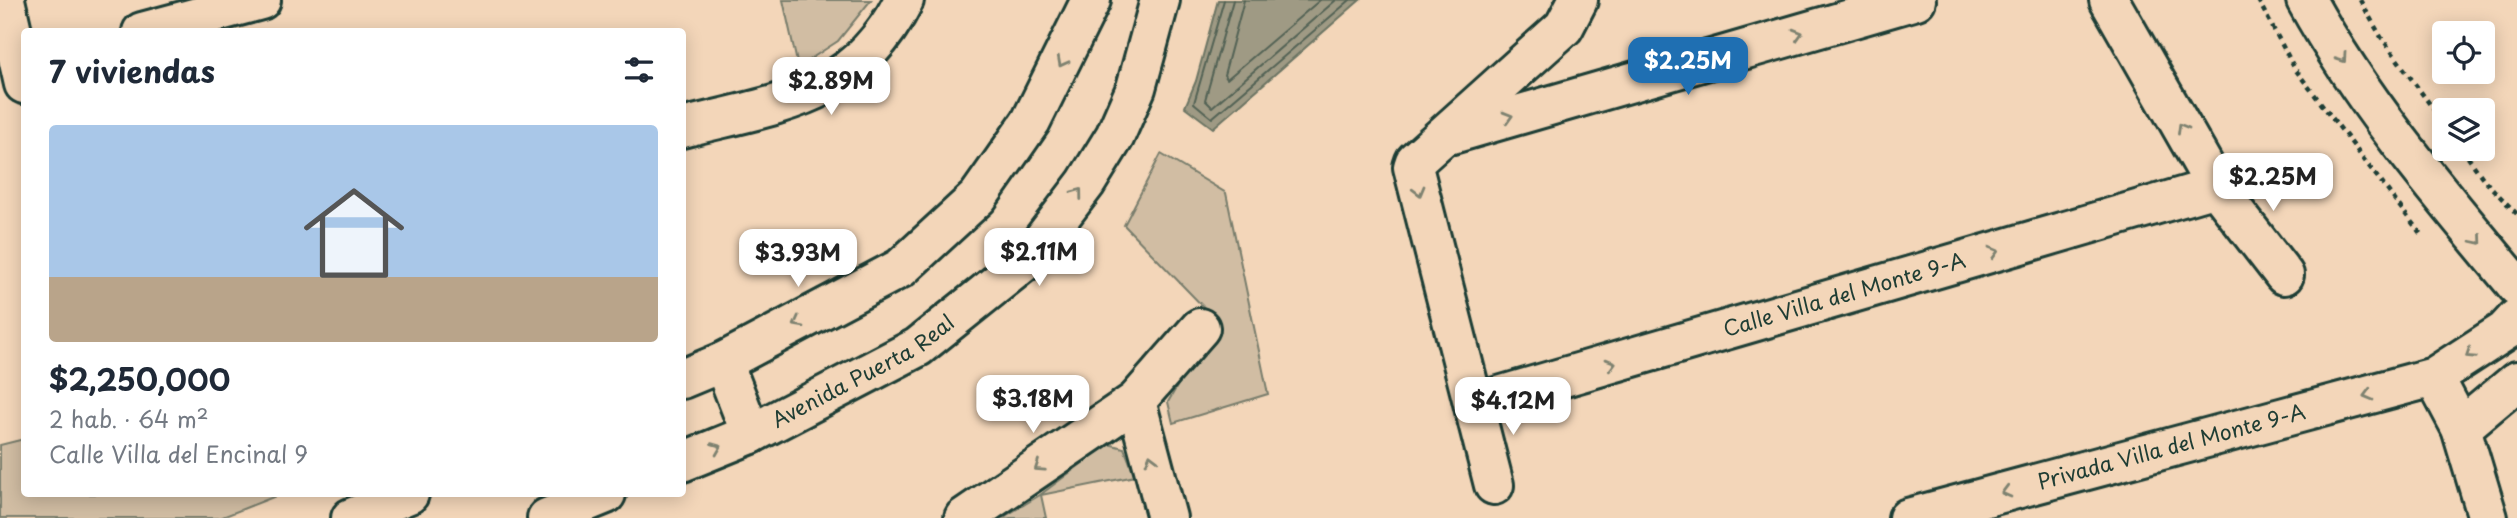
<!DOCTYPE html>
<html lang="es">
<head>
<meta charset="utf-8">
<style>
	:root { --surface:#fff; --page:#f2f2f3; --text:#1f2937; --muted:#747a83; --accent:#1f6fb2 }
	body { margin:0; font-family:"Playpen Sans",sans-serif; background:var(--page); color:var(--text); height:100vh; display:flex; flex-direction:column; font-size:26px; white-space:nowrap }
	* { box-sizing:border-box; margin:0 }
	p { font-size:23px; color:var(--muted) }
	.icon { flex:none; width:38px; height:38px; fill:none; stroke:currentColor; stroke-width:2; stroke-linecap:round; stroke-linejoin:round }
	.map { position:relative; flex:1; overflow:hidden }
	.sheet { position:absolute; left:21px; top:28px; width:665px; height:469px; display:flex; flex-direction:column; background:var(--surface); border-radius:7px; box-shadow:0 4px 18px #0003 }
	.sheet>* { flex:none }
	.buttons { position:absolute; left:2432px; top:21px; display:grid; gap:14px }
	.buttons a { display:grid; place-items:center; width:63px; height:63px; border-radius:7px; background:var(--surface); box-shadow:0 4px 18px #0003; font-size:35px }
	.price { position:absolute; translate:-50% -60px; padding:0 16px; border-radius:14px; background:#fff; color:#222; font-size:23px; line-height:46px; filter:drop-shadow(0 2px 4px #0008) }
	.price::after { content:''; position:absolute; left:50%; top:42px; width:21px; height:16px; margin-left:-10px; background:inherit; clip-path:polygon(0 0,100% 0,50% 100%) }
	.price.active { background:var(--accent); color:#fff }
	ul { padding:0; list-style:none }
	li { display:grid; align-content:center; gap:14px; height:371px; padding:0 28px }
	li span { display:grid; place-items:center; height:217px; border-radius:7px; color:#555 }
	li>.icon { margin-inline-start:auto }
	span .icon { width:126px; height:126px; fill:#fffc; stroke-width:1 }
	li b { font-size:30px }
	h2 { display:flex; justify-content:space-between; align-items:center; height:84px; padding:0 28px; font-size:30px }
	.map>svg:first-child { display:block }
	.green { fill:#d1bda3; stroke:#787d6c; stroke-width:2 }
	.water { fill:#9f9a84; stroke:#6c7564; stroke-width:2 }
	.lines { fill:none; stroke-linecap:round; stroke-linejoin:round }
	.shore { stroke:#526254; stroke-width:2 }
	.street-casing { stroke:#1f3d34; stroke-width:44 }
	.secondary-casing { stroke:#1f3d34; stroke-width:44 }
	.path { stroke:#1f3d34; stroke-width:4.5; stroke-dasharray:5 5; stroke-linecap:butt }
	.street { stroke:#f3d6b9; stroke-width:38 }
	.secondary { stroke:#f3d6b9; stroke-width:38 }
	.oneway { stroke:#7e8270 }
	.labels { text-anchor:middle; stroke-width:5; stroke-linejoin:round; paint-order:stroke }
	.street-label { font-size:21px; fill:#1f3d34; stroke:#f3d6b9 }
</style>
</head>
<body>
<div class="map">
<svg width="2517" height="518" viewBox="0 0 2517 518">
	<rect width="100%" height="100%" fill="#f3d6b9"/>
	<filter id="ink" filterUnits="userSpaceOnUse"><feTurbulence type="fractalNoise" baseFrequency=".0143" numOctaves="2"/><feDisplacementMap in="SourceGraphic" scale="14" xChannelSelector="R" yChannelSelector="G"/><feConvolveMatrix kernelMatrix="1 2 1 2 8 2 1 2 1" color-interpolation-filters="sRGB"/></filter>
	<g filter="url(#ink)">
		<g class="green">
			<polygon points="783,0 871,0 838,41 798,67"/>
			<polygon points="1161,154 1226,193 1268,394 1173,423 1168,402 1216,320 1124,225"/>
			<polygon points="24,439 24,494 281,494 220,518 0,518 0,445"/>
			<polygon points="1108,444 1124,448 1135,476 1041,495 1046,518 1002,518 1040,495"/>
		</g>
		<polygon class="water" points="1218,0 1360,0 1213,128 1185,107 1196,81"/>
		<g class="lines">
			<g class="shore">
				<polyline points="1224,0 1194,103 1212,118 1350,0"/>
				<polyline points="1233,0 1205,100 1212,107 1336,0"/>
				<polyline points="1244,0 1224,75 1227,79 1320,0"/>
			</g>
			<defs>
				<g id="street">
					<polyline points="5,0 24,84"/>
					<polyline points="2109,0 2216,187 2284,275"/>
					<polyline points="142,32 261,0"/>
					<path d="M 682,128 C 779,103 854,99 904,0"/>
					<polyline points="1452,134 1916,0"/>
					<polyline points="2434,377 2461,428 2488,518"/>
					<polyline points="1136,401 1167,518"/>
					<path id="s1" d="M 1475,403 L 2216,187"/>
					<polyline points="2461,428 2517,381"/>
					<polyline points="1494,485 1413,167 1415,161 1564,27 1578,0"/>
					<polyline points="964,518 1136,401 1200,328"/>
					<path id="s2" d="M 1908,518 L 2434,377 L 2505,331 L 2517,318"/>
				</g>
				<g id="secondary">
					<path d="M 2306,0 C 2363,104 2441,195 2517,286"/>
					<polyline points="723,362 751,434"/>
					<polyline points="682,379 723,362 901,268 978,197 1004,160 1031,121 1091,0"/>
					<path id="s3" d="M 682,462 L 751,434 L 918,347 L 1029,258 L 1086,183 L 1115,136 L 1136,88 L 1160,0"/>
					<polyline points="351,518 409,494"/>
					<polyline points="547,518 606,494"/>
				</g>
			</defs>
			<use href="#street" class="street-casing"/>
			<use href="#secondary" class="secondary-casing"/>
			<g class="path">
				<polyline points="2258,0 2295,69 2423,237"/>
				<polyline points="2360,0 2381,37 2445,125"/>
				<polyline points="2462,149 2485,181 2517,214"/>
			</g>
			<use href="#street" class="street"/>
			<use href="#secondary" class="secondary"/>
		</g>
		<defs><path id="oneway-chevron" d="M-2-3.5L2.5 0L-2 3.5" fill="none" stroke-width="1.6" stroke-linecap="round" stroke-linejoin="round" transform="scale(1.75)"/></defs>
		<g class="oneway">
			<use href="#oneway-chevron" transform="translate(1798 34) rotate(-16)"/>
			<use href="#oneway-chevron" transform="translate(2342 58) rotate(55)"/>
			<use href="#oneway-chevron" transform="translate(1062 62) rotate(118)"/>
			<use href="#oneway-chevron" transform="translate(1508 117) rotate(-16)"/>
			<use href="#oneway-chevron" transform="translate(2182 128) rotate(-120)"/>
			<use href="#oneway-chevron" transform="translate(1419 191) rotate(75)"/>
			<use href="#oneway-chevron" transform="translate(1078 193) rotate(-53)"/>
			<use href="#oneway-chevron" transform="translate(2478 240) rotate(50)"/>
			<use href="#oneway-chevron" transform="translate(1994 252) rotate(-16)"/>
			<use href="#oneway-chevron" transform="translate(798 323) rotate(152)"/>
			<use href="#oneway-chevron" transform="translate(2470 354) rotate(147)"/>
			<use href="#oneway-chevron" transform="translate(1611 364) rotate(-16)"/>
			<use href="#oneway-chevron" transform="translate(2368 395) rotate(165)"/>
			<use href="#oneway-chevron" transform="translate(717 448) rotate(-22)"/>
			<use href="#oneway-chevron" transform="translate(1151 459) rotate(-105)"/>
			<use href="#oneway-chevron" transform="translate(1039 467) rotate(146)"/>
			<use href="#oneway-chevron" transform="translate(2006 492) rotate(165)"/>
		</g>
	</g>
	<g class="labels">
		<g class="street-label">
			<text dy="7" stroke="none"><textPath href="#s1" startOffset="385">Calle Villa del Monte 9-A</textPath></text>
			<text dy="7" stroke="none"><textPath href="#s3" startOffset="203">Avenida Puerta Real</textPath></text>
			<text dy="7" stroke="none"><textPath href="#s2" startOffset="273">Privada Villa del Monte 9-A</textPath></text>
		</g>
	</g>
</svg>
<div class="buttons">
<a><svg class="icon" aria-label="locate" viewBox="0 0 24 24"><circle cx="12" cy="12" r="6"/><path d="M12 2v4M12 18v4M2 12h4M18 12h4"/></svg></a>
<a><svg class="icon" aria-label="layers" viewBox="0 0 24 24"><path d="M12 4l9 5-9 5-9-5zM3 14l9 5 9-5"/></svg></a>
</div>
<b class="price active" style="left:1688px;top:97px">$2.25M</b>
<b class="price" style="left:831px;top:117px">$2.89M</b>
<b class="price" style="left:2273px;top:213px">$2.25M</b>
<b class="price" style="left:1039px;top:288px">$2.11M</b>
<b class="price" style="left:798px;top:289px">$3.93M</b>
<b class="price" style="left:1033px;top:435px">$3.18M</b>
<b class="price" style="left:1513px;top:437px">$4.12M</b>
<section class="sheet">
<h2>7 viviendas<svg class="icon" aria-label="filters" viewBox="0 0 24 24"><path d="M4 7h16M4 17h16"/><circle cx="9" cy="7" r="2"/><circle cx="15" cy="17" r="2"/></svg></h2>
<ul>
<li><span style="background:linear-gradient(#a9c7e8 70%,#b9a48a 0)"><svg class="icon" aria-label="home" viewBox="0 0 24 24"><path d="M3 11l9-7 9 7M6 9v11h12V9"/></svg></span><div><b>$2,250,000</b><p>2 hab. · 64 m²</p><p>Calle Villa del Encinal 9</p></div></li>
</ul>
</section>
</div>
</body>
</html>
